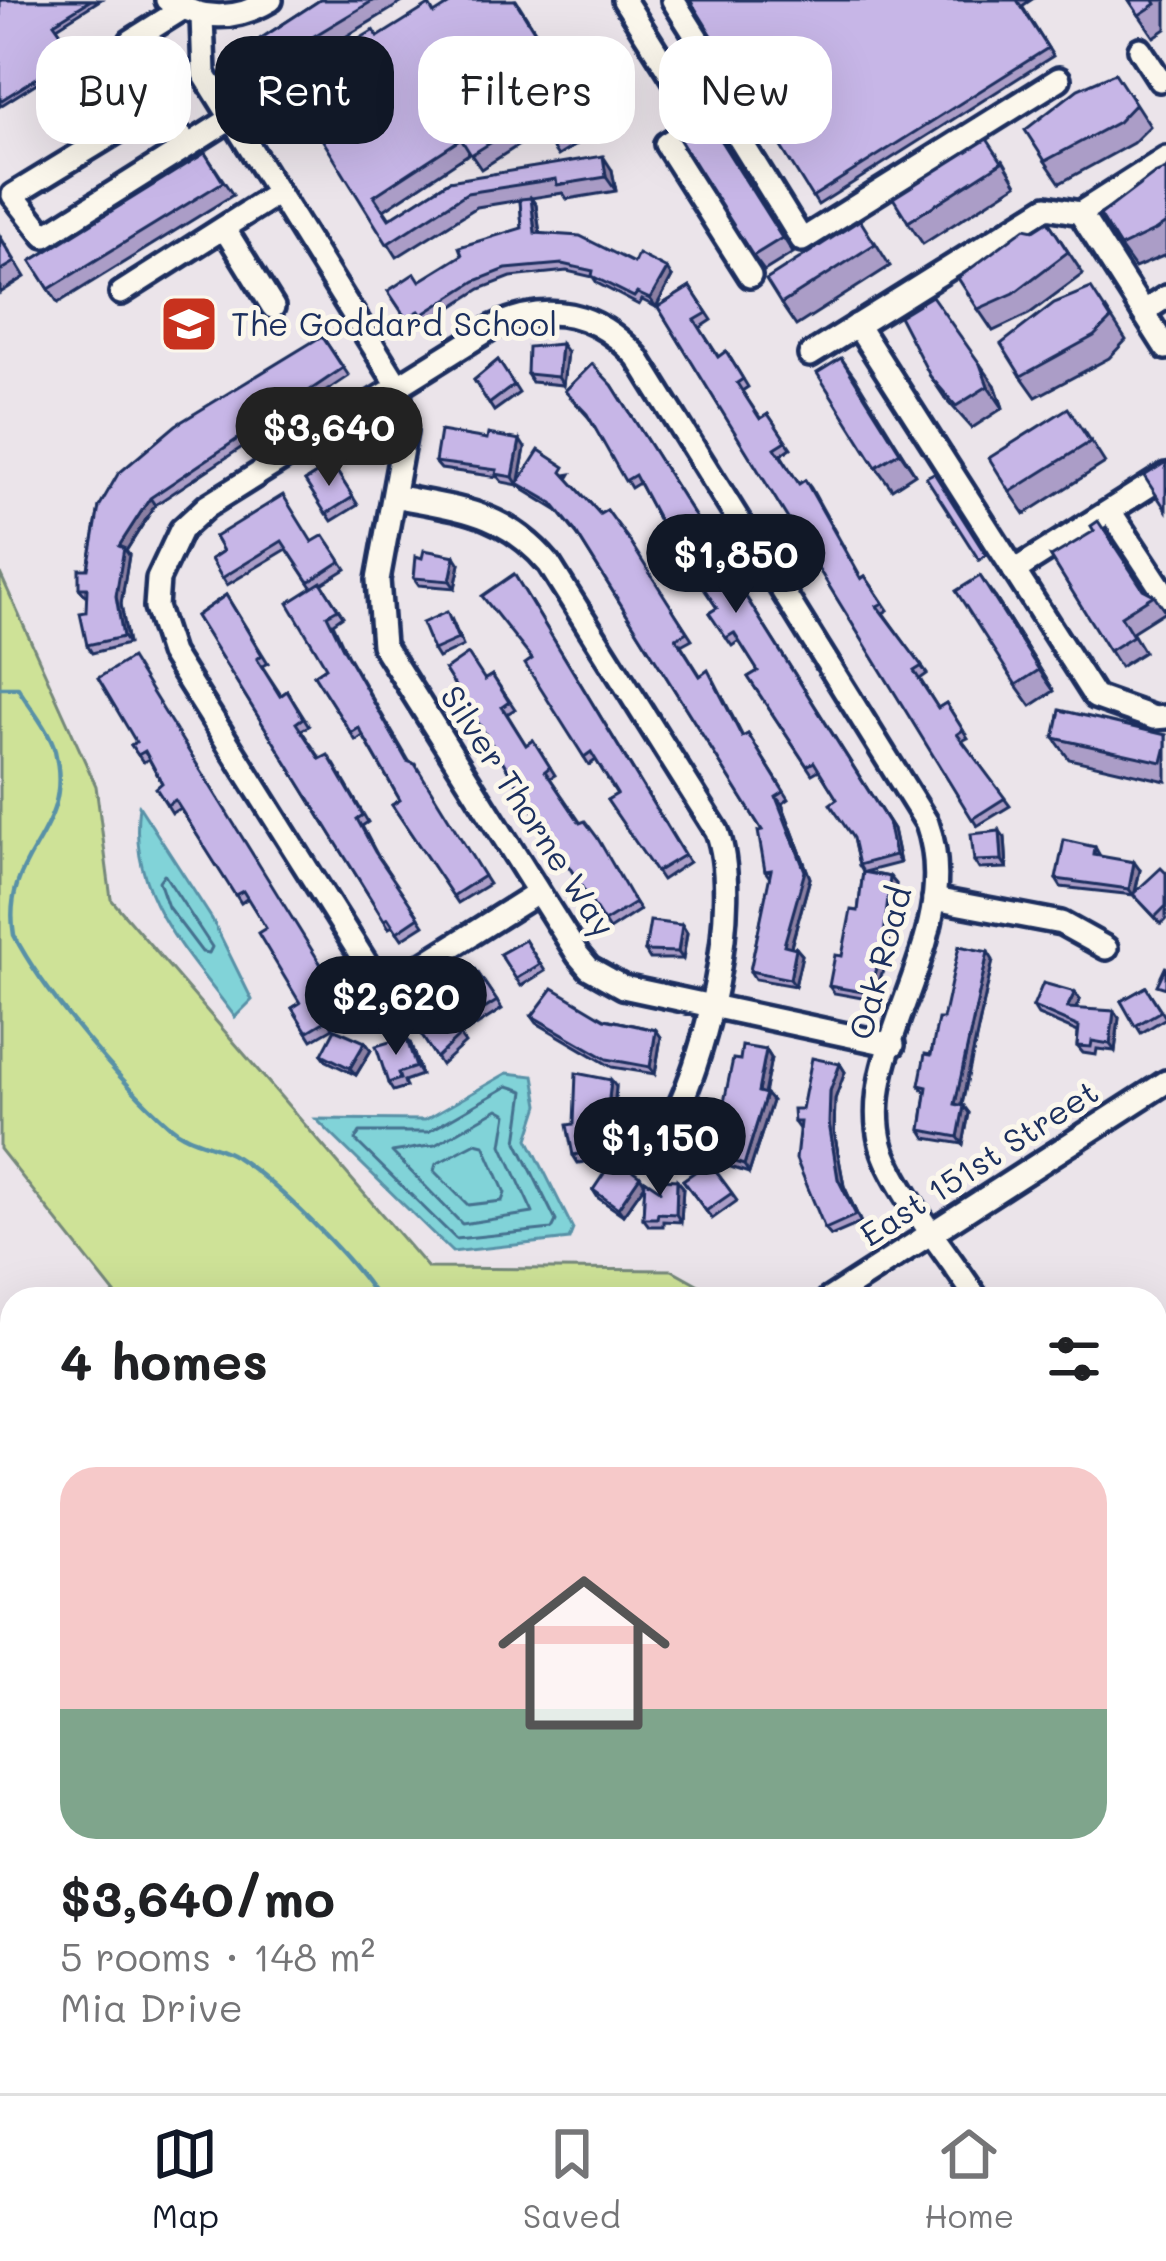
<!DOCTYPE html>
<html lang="en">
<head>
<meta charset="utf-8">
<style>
	:root { --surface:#fff; --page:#f6f6f6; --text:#202124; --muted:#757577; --line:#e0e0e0; --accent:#111827 }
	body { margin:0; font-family:Mali,sans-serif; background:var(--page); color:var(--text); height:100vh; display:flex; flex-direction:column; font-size:45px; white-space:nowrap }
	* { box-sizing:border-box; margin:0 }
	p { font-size:39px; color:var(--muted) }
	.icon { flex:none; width:66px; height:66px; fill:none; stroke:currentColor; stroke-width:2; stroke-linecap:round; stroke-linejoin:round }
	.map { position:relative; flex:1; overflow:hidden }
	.sheet { position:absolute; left:0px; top:1287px; width:1167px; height:807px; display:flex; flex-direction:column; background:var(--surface); border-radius:36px 36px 0 0; box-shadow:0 12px 48px #0002 }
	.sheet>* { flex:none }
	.top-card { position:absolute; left:36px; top:36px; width:1095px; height:108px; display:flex; gap:24px }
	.price { position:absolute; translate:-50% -102px; padding:0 27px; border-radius:42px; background:var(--accent); color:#fff; font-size:39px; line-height:78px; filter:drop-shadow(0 3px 6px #0008) }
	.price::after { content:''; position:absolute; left:50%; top:72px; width:36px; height:27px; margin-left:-18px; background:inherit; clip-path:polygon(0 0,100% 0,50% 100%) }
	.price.current { background:#222; color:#fff }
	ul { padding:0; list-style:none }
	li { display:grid; align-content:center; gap:24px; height:636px; padding:0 60px }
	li+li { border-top:3px solid var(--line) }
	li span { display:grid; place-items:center; height:372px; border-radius:36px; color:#555 }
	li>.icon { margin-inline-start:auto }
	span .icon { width:216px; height:216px; fill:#fffc; stroke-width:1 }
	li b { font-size:51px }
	h2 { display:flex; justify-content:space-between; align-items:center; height:144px; padding:0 60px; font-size:51px }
	.chip { padding:0 42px; border-radius:36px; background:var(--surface); box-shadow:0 12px 48px #0002; font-size:42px; line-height:108px }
	.chip.current { background:var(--accent); color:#fff }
	.tabs { display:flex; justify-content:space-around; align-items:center; height:168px; border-top:3px solid var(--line); background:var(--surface); font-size:33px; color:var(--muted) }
	.tabs a { display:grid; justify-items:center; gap:6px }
	.tabs .current { color:var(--accent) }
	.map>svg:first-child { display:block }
	.green { fill:#cee297; stroke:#74887a; stroke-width:3 }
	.water { fill:#81d3d8; stroke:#5891a7; stroke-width:3 }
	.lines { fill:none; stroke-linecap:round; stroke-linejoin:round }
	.shore { stroke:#44718f; stroke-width:3 }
	.stream { stroke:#5891a7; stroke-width:4.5 }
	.minor-casing { stroke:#1b2f5e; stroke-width:30 }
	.minor { stroke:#fbf7ec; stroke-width:21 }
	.wall { fill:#ab9dc7; stroke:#1b2f5e; stroke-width:3 }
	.shaded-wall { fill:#8b7fa2; stroke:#1b2f5e; stroke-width:3 }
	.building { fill:#c7b6e7; stroke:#1b2f5e; stroke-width:3 }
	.labels { text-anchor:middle; stroke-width:10; stroke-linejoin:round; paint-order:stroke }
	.poi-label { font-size:33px; fill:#1b2f5e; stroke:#fbf7ec; text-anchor:start }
	.street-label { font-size:33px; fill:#1b2f5e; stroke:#fbf7ec }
</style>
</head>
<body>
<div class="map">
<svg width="1166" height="2093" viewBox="0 0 1166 2093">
	<rect width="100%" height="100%" fill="#ebe4ea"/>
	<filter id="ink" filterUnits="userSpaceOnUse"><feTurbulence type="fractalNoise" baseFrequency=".00833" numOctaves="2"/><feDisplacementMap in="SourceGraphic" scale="24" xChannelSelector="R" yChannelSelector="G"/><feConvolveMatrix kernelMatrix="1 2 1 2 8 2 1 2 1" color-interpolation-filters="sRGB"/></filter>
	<g filter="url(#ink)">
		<polygon class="green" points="0,573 96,786 111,899 428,1268 672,1270 724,1299 119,1299 0,1149"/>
		<g class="water">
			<path d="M 139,806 L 212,919 L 252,1000 L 235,1017 C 186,951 127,894 139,806 Z"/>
			<polygon points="507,1073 534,1076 539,1105 528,1139 573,1229 569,1239 452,1252 316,1119 425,1120"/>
		</g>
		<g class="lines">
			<g class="shore">
				<polygon points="164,874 212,947 209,953 202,952 168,907 159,881"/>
				<polygon points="508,1086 524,1091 517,1142 556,1221 552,1229 456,1239 355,1140 360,1132 428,1132"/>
				<polygon points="498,1109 507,1114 502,1145 533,1213 462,1224 392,1152 435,1145"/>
				<polygon points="476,1143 484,1145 505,1193 502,1201 468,1205 434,1171 436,1164"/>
			</g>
			<g class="stream">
				<path d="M 0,688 L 18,688 C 30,708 49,730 55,751 C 76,835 0,853 14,935 C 43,992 122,1084 170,1126 C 190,1144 215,1143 236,1157 C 277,1183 352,1258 378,1299"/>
				<polyline points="649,1299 663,1295 695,1299"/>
				<polyline points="1155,1443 1166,1446"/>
			</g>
			<defs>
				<g id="minor">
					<path d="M 167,0 C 203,21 236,21 271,0"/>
					<polyline points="624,0 701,122"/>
					<polyline points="673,0 736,100 666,144 750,276"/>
					<polyline points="202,16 204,74 398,386 405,432 378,580 383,645 578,955 589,968 623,987 893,1045"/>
					<polyline points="131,41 182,9"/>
					<polyline points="1140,49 1160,80"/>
					<polyline points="721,109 802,240 1059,79"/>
					<polyline points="189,145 162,116 141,117 13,195 45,236 232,118"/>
					<polyline points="1080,213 1166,158"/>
					<polyline points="224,228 273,307"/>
					<polyline points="121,293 278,193"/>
					<polyline points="1143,312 1166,297"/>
					<polyline points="857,325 1095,697 1154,718 1166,717"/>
					<polyline points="810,355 1047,207 1080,213 1166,348"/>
					<path d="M 394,496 C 459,509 504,511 549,564 L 717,831 C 743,901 706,1067 667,1129"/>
					<polyline points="1110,511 1166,596"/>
					<polyline points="1014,571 1166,475"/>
					<path d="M 537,893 L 383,990 L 171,653 L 156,607 L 158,579 L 181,530 L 207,506 L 493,327 C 548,301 597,312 637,357 L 927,823 C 967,935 856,1045 881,1144 C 891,1185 952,1259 977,1299"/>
					<polyline points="934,899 1061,923 1106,948"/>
					<polyline points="829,1299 1166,1082"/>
					<polyline points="1155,1579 1166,1596"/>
					<polyline points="0,1587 12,1582"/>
					<polyline points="0,1828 12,1820"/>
					<polyline points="1166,2066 1160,2074 1166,2071"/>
					<polyline points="670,2082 678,2093"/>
					<polyline points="579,2093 586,2082"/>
					<polyline points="1147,2093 1155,2082"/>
				</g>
			</defs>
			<use href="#minor" class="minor-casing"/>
			<use href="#minor" class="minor"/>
		</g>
		<g class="wall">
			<polygon points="0,0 100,0 57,27 69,44 53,54 62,67 0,106"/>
			<polygon points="320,0 406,0 296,67 305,81 378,37 434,14 516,0 598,131 558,156 541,131 481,169 470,153 384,210 390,219 449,181 612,170 616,191 567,199 563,193 531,198 536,205 540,234 672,277 656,307 642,300 639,305 597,283 593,277 567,271 511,277 480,289 427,323 424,318 411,326 388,291 420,281 522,228 520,200 477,207 397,257 260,39"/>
			<polygon points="690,0 1031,0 1022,6 1053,56 818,205"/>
			<polygon points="1129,0 1166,0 1166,29 1154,37"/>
			<polygon points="1130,95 1150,126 1133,143 1060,183 1045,161"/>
			<polygon points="716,130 793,253 764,271 753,256"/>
			<polygon points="205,153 233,195 58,303 31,261"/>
			<polygon points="1003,160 1017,184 923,244 908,222"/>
			<polygon points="1166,169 1166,255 1135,268 1120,247"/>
			<polygon points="1048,221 1083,274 1029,314 993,331 978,309 1034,230"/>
			<polygon points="0,236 25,277 0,293"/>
			<polygon points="875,242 890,266 796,326 781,304"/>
			<polygon points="690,287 712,320 700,328 718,356 731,359 748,387 742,391 761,419 768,414 791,448 781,455 799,484 805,480 811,488 861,578 865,576 888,610 883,613 927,674 920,679 938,708 946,703 968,738 962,741 1010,806 977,826 658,307"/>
			<polygon points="1106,309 1126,340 1109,358 1036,397 1021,376"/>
			<polygon points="322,336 349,376 155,505 126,551 129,555 121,604 128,644 92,653 87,645 87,595 85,595 79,588 88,569 99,507"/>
			<polygon points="567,352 563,385 532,382 527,374"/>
			<polygon points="841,358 915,474 892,489 876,467"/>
			<polygon points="498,360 519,393 494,411 474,380"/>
			<polygon points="592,364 893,829 900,863 865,872 890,877 896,884 888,955 873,1000 834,993 829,986 842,956 858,911 863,872 859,865 853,838 837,799 819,770 812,774 748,677 758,671 739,641 732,646 709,613 717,608 698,580 693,583 688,575 639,483 631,488 590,419 565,391"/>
			<polygon points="930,376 995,385 1003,408 972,428 945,398"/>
			<polygon points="1084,430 1105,463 1025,514 1010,492"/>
			<polygon points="525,448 518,485 502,482 498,477 441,469 435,462"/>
			<polygon points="332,464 358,505 332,521 305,481"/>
			<polygon points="571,474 568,479 600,514 607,510 692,639 681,645 700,675 713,678 743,737 748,734 789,799 782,804 810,878 791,947 796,948 802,955 795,986 755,979 750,971 770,878 765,871 762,830 578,536 558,511 524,490 518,483"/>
			<polygon points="215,537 329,543 346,569 322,584 343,616 333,623 348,656 409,761 489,884 458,903 392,805 400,800 363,736 356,741 314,675 326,667 312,587 287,549 227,585 211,559 223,551"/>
			<polygon points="1051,557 1144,589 1154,595 1165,611 1132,632 1144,652 1120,667"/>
			<polygon points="460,564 455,588 419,585 414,578"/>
			<polygon points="514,574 689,862 662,880 607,800 617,794 596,760 589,765 584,757 532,659"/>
			<polygon points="226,595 268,663 262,666 281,695 287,691 309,726 301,730 321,759 333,762 368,822 362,826 380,860 424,925 402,939 393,926 389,928 196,616"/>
			<polygon points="995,597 1054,691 1031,706 1016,685"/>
			<polygon points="452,620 463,646 438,658 433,650"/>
			<polygon points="445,670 485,679 492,675 515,709 507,714 526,745 533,740 555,775 550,778 640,910 609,930"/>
			<polygon points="1166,735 1166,781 1069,759 1054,738"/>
			<polygon points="136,742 326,970 328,982 315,989 333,1028 312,1040 292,1008 300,1003 266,928 248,898 241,903 180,808 172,813 167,805 162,783 149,759 143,762 131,745"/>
			<polygon points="1005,838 1007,868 979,869 974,861"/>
			<polygon points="1095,847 1100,856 1140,870 1135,892 1166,873 1166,919 1161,924 1134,895 1061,887 1056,879"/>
			<polygon points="682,925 687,933 683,959 650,959 645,951"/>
			<polygon points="525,940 545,971 521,986 500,954"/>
			<polygon points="993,960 962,1105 969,1113 963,1144 926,1138 921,1130 926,1093 919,1085 943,1019"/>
			<polygon points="476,970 502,1009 460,1036 465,1043 441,1065 417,1028 458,998"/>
			<polygon points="1146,987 1166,1018 1141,1033 1121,1001"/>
			<polygon points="1080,1000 1076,1009 1119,1018 1115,1051 1097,1049 1096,1055 1083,1053 1077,1046 1078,1032 1038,1015 1033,1007"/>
			<polygon points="532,1016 605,1019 656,1030 661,1037 655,1074 612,1067 537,1023"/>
			<polygon points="365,1042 371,1050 356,1075 327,1061 322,1054"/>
			<polygon points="411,1045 421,1075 404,1081 406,1087 393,1091 388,1083"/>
			<polygon points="766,1050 771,1058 764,1093 772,1101 749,1173 718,1163 713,1155 740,1060"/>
			<polygon points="840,1064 845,1072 835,1099 834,1131 844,1186 861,1223 831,1236 825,1229 799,1129 794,1122"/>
			<polygon points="616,1087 612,1134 616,1157 578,1163 573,1155 574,1124"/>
			<polygon points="709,1162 737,1201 712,1219 683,1180"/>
			<polygon points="640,1176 645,1183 660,1190 677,1180 683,1187 681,1222 663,1221 663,1226 649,1226 643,1218 645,1184 623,1215 598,1198 593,1190"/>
			<polygon points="12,1470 12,1514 5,1516 0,1508"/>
		</g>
		<g class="shaded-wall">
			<polygon points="603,156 612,170 616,191 606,177"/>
			<polygon points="531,198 536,205 541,241 535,233"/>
			<polygon points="667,269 672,277 656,307 650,299"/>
			<polygon points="561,344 567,352 563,385 558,377"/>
			<polygon points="841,358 857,380 915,474 900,452"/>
			<polygon points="980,364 995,385 1003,408 988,386"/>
			<polygon points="612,385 893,829 900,863 895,855"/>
			<polygon points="520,440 525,448 518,485 513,477"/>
			<polygon points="150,498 155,505 126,551 129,555 121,604 128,644 123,637 116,596 119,546"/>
			<polygon points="455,556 460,564 455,588 450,581"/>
			<polygon points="980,576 995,597 1054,691 1039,670"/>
			<polygon points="776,797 782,804 810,878 789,953 784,945"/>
			<polygon points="1000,831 1005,838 1007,868 1002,860"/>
			<polygon points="1134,862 1140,870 1134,896 1129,889"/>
			<polygon points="890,877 896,884 888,955 873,1000 868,993"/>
			<polygon points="682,925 687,933 683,959 678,952"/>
			<polygon points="796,948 802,955 795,986 790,979"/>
			<polygon points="988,952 993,960 960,1112 955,1104"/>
			<polygon points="1075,992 1080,1000 1072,1016 1067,1008"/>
			<polygon points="1114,1011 1119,1018 1115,1051 1110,1044"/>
			<polygon points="656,1030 661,1037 655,1074 650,1067"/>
			<polygon points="406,1037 411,1045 421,1075 416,1067"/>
			<polygon points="365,1042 371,1050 356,1075 350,1068"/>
			<polygon points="766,1050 771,1058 763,1100 758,1092"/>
			<polygon points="840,1064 845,1072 835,1099 834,1131 844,1186 861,1223 838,1179 829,1123 830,1091"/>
			<polygon points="611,1080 616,1087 612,1134 616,1157 610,1149 606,1127"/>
			<polygon points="766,1094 772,1101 749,1173 744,1165"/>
			<polygon points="964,1106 969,1113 963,1144 958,1137"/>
			<polygon points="640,1176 645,1184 623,1215 618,1208"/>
			<polygon points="677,1180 683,1187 681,1222 676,1214"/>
			<polygon points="1092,2082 1102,2082 1095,2093 1086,2093"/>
		</g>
		<g class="building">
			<polygon points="0,0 91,0 54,23 66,40 50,50 59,64 0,101"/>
			<polygon points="320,0 374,0 286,53 304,82 330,66 326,59 374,30 378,37 429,5 434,14 456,0 515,0 588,117 548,142 532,117 471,155 461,139 374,196 389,219 449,181 603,156 606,177 557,185 556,179 467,193 387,244 260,39"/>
			<polygon points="690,0 1017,0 1048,48 812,197"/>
			<polygon points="1129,0 1154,0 1156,4 1139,15"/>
			<polygon points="1115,73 1135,104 1118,122 1045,161 1025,130 1078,89"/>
			<polygon points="705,116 782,238 753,256 676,134"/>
			<polygon points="987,139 1002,162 908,222 893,198"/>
			<polygon points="205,153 223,182 49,289 31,261"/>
			<polygon points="1166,169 1166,223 1156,230 1120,247 1100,215 1154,174"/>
			<polygon points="531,198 535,233 580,236 634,263 638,254 667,269 650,299 637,293 634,297 592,276 593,271 562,264 506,269 475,281 422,315 419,311 406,318 388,291 415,273 420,281 462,255 459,247 522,228 520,199"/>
			<polygon points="860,220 875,244 781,304 766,280"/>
			<polygon points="1048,221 1068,252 1014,293 978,309 958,278 1025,228 1034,230"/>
			<polygon points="0,238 15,262 0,271"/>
			<polygon points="690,287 707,313 695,320 718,357 726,351 743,379 737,383 760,419 768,414 786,441 775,448 799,484 805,480 861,579 865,576 883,603 877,606 922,666 914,671 938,708 946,703 963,730 957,734 1005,798 972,819 658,307"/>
			<polygon points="1091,288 1111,319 1094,336 1021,376 1001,344 1054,303"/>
			<polygon points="932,296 980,364 988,386 956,406 930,376 899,316"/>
			<polygon points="322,336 343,368 150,498 119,546 124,548 116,596 123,637 87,645 80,613 86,612 87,588 79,588 79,569 88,569 99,507 118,474 176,425"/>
			<polygon points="561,344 558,377 527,374 528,347"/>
			<polygon points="841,358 900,452 876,467 817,373"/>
			<polygon points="498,360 514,385 489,404 474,380"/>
			<polygon points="592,364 612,385 888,822 895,855 859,865 853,838 830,804 837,799 814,762 807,766 748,677 758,671 734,633 726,638 709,613 717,608 693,572 688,575 635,475 625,481 587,414 565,391"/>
			<polygon points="1068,408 1090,442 1010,492 989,458"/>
			<polygon points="440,431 487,439 488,434 520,440 513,477 496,474 497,470 435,462"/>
			<polygon points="539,450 565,467 562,472 600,514 607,510 629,540 687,632 676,638 700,676 708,670 742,737 748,734 784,792 776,797 805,871 784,945 796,948 790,979 750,971 771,870 765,871 758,831 762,830 575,531 552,503 518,483"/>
			<polygon points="1166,462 1166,510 1144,476"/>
			<polygon points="332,464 353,497 326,514 305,481"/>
			<polygon points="934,473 986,555 979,560 926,477"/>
			<polygon points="283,495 312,542 324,535 341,561 309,582 282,541 222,578 211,559 223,551 215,537"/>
			<polygon points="1098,521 1143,589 1154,595 1121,616 1133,636 1109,651 1051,557 1094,531 1091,526"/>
			<polygon points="424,550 455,556 450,581 414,578 416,556 422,558"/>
			<polygon points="514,574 684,855 656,872 607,800 617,794 591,752 584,757 525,664 532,659 482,596"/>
			<polygon points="980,576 1039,670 1016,685 956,591"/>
			<polygon points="321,582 338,609 327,615 343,648 407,761 415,764 484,876 453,896 392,805 400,800 359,728 351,733 314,675 326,667 288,603"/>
			<polygon points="226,595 262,655 257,659 280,696 287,691 303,718 296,723 320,759 328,755 363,815 357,819 375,852 419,917 397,932 388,918 384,920 196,616"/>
			<polygon points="447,612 458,639 433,650 422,623"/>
			<polygon points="468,654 485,680 492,675 509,702 502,707 526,745 533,740 550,767 545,771 580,823 585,821 597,837 635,903 604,922 445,670"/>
			<polygon points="131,658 320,963 322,974 310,982 327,1020 307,1032 292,1008 300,1003 258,933 266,928 243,891 235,895 175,800 167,805 156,788 162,783 145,751 138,755 131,745 136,742 98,678"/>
			<polygon points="1060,710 1166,735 1166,746 1162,762 1054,738"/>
			<polygon points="1000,831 1002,860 974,861 971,834"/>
			<polygon points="1064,840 1095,847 1094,855 1134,862 1129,889 1056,879"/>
			<polygon points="1161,868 1166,873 1166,906 1155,917 1133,894"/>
			<polygon points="863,872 890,877 883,947 868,993 829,986 835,955 842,956 851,910 858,911"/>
			<polygon points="650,921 682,925 678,952 645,951"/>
			<polygon points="525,940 540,964 516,979 500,954"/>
			<polygon points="959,946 988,952 955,1104 964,1106 958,1137 921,1130 927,1087 919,1085 925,1054 931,1055 938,1019 943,1019"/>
			<polygon points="1166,966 1166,988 1157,985"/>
			<polygon points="476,970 497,1001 454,1028 459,1036 436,1058 417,1028 458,998 450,986"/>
			<polygon points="1043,983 1075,992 1067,1008 1114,1011 1110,1044 1092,1041 1091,1047 1077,1046 1079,1027 1033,1007"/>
			<polygon points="1146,987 1161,1011 1135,1026 1121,1001"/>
			<polygon points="553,988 605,1019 656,1030 650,1067 607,1059 532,1016"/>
			<polygon points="335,1029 365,1042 350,1068 322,1054"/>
			<polygon points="406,1037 416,1067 398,1073 400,1079 388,1083 376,1046"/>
			<polygon points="742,1046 766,1050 758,1092 766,1094 744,1165 713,1155 733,1059 740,1060"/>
			<polygon points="812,1058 840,1064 830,1091 829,1123 838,1179 856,1215 825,1229 796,1159 800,1122 794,1122 793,1109 802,1109"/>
			<polygon points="576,1073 611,1080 606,1127 610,1149 573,1155 567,1125 574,1124"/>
			<polygon points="615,1157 640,1176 618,1208 593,1190"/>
			<polygon points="709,1162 732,1193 706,1211 683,1180"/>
			<polygon points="660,1179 677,1180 676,1214 658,1213 657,1218 643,1218 645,1180 660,1190"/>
			<polygon points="12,1470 12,1504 0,1508 0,1475"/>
			<polygon points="12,1620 12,1646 11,1647 0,1623"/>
			<polygon points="1166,1933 1166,1958 1157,1938"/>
			<polygon points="1038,2082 1092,2082 1086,2093 1036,2093 1033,2091"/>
		</g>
	</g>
	<defs>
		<symbol id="school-square" viewBox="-11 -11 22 22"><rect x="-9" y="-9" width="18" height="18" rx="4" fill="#c8321e" stroke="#fbf7ec"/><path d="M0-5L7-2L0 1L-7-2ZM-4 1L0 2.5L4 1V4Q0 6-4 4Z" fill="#fff"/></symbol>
	</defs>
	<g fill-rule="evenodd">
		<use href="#school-square" x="156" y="291" width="66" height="66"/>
	</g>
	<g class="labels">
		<g class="poi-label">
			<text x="231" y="336">The Goddard School</text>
		</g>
		<g class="street-label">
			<text transform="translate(528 811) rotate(57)" y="12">Silver Thorne Way</text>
			<text transform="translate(880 963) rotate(-75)" y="12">Oak Road</text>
			<text transform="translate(979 1163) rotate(-33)" y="12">East 151st Street</text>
		</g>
	</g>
</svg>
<b class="price current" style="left:329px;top:489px">$3,640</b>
<b class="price" style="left:736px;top:616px">$1,850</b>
<b class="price" style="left:396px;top:1058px">$2,620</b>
<b class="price" style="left:660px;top:1199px">$1,150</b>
<div class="top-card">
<a class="chip">Buy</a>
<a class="chip current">Rent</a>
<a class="chip">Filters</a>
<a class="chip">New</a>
</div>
<section class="sheet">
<h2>4 homes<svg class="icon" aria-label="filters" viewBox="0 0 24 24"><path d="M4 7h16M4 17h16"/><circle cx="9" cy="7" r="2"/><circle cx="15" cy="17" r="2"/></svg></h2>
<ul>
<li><span style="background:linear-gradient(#f6c9c9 65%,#7fa58c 0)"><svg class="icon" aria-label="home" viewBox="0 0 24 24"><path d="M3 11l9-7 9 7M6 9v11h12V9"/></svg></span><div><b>$3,640/mo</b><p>5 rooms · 148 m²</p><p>Mia Drive</p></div></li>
</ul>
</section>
</div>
<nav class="tabs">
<a class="current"><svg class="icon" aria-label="map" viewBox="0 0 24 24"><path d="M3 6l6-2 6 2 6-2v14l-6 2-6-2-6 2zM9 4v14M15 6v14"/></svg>Map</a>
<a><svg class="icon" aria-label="saved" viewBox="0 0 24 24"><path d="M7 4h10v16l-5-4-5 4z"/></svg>Saved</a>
<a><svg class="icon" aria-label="home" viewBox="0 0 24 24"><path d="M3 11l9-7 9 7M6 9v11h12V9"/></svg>Home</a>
</nav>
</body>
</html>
